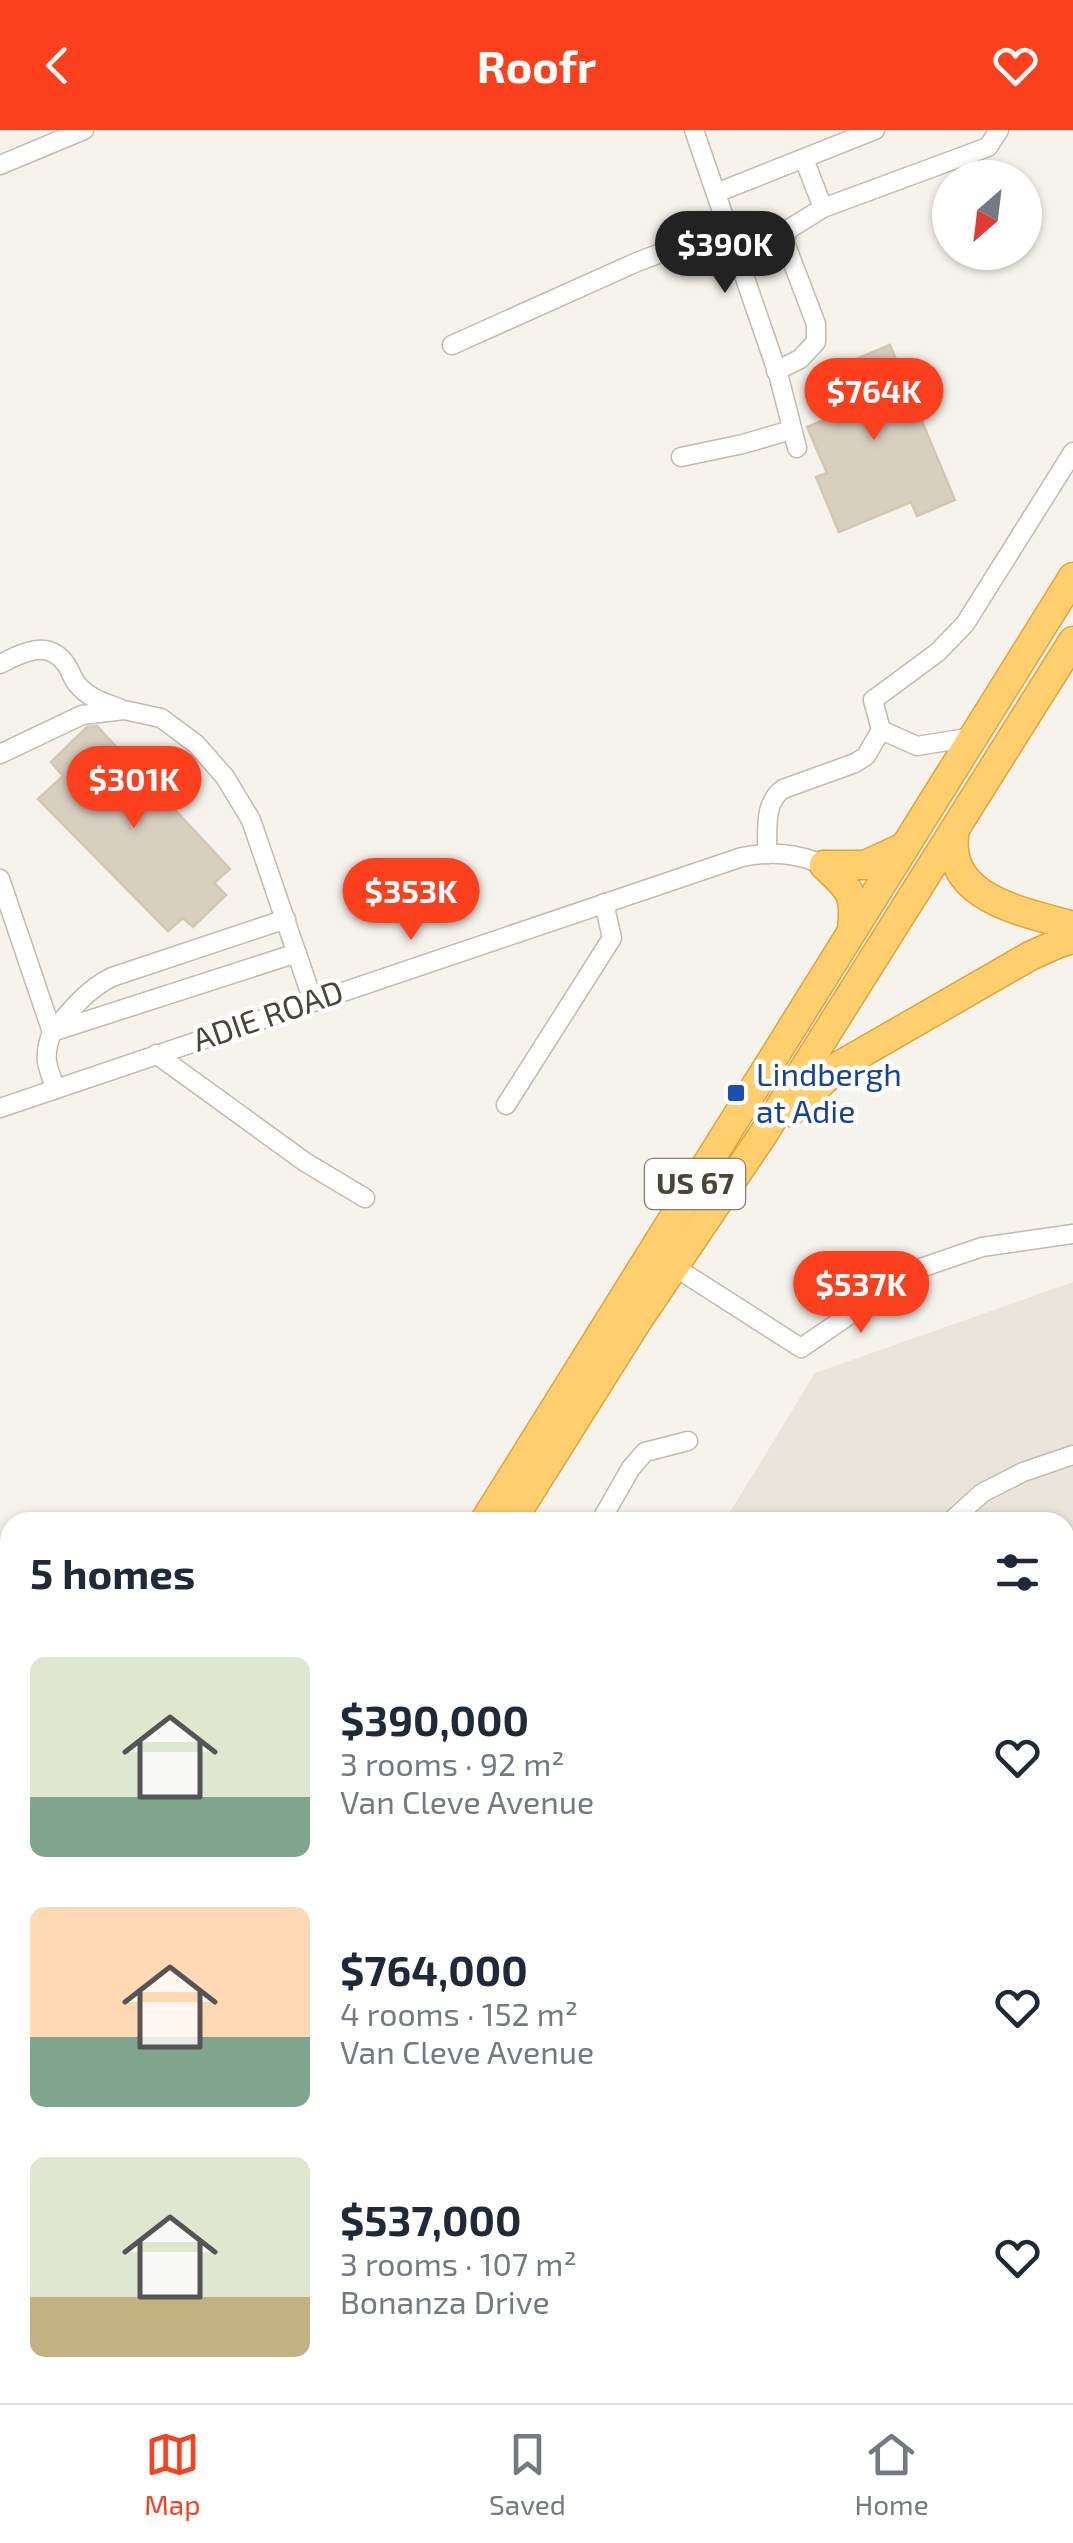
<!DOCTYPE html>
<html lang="en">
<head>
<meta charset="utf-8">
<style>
	:root { --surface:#fff; --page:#f2f2f3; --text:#1f2937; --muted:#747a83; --line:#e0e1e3; --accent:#fc3f1d }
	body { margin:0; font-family:"Exo 2",sans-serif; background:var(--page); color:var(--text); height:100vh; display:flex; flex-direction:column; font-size:38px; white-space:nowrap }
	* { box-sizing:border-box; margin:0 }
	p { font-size:32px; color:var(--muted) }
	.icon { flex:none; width:55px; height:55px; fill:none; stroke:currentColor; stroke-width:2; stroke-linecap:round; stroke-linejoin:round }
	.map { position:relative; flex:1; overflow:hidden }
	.side { position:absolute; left:0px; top:1382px; width:1075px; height:892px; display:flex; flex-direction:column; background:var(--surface); border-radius:30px 30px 0 0; box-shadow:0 2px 8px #0004 }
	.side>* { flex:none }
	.needle { width:65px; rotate:208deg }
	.fabs { position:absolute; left:932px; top:30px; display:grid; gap:20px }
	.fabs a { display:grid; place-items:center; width:110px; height:110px; border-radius:50%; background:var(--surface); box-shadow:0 2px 8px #0004; font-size:50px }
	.price { position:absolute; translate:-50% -85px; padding:0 22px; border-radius:35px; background:var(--accent); color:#fff; font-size:32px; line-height:65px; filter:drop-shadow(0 2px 5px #0008) }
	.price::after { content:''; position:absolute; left:50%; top:60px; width:30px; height:22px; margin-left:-15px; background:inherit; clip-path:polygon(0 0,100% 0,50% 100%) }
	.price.selected { background:#222; color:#fff }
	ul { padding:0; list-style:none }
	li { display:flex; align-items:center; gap:30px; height:250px; padding:0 30px }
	li span { display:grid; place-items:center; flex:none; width:280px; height:200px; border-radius:15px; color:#555 }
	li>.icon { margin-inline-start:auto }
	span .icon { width:120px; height:120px; fill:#fffc; stroke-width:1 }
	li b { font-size:42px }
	h2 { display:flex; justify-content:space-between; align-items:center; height:120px; padding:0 30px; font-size:42px }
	header { display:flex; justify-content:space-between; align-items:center; height:130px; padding:0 30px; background:var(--accent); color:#fff; font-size:45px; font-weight:700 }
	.menu { display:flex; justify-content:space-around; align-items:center; height:140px; border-top:2px solid var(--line); background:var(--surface); font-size:28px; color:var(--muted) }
	.menu a { display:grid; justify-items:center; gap:5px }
	.menu .selected { color:var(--accent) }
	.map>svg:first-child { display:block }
	.residential { fill:#eae5da }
	.building { fill:#d8cfc1; stroke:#d3c7b4; stroke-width:2.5 }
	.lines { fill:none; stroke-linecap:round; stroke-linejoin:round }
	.minor-casing { stroke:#c2bbae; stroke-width:21 }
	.highway-casing { stroke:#e0a43c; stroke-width:31 }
	.minor { stroke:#fff; stroke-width:18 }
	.highway { stroke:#ffcf6e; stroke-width:28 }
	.transit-dot { fill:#1a4fb4; stroke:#fff; stroke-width:4 }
	.labels { text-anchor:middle; stroke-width:9; stroke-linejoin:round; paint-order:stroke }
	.shield { fill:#fff; stroke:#817c74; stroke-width:2.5 }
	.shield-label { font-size:30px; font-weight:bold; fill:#4b4439 }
	.street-label { font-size:32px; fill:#4b4439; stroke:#fff }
	.transit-label { font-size:32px; fill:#164399; stroke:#fff; text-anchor:start }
</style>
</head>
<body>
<header><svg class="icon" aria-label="back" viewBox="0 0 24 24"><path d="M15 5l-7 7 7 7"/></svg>Roofr<svg class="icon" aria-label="heart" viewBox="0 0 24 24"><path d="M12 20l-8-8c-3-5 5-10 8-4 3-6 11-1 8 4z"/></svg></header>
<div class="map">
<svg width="1073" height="2273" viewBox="0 0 1073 2273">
	<rect width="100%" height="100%" fill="#f6f3ec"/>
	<polygon class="residential" points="1073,1152 1073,2273 740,2273 735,2265 1065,2265 1065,1392 724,1392 815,1243"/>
	<g class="building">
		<polygon points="890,215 955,370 917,386 911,372 839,402 816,347 827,343 807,297 824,290 811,259 824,253 820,244"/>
		<polygon points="97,596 230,739 214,753 226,765 193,797 183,788 168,801 38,669 63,646 51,632 87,597"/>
	</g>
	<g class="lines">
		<defs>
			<g id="minor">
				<polyline points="694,0 779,247 797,318"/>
				<polyline points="804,29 823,78 988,17 999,0"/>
				<polyline points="0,35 84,0"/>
				<polyline points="716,63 875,0"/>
				<polyline points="452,215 637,132 727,98"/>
				<polyline points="776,241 800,229 816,212 816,194 784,110 789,99 823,78"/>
				<polyline points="681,327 743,314 791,300"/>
				<path d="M 0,534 C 22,523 47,509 65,533 C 70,539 72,548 77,554 C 88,568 103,572 119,578"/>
				<polyline points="881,600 917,616 973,607"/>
				<polyline points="0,624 82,585 124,580 161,588 196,614 225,647 251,690 313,871"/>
				<path d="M 767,724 C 768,701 763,673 783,659 L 855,633 L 866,626 L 881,600 L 873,570 L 938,522 L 965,494 L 1073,322"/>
				<polyline points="0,749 52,902"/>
				<path d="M 53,901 C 71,880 86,860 112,847 L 286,789"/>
				<polyline points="156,924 305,1032 365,1068"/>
				<path d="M 56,959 C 46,935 43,926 52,902 L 297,823"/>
				<polyline points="506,975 612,808 604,773"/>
				<path d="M 0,978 L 742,727 C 772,721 796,723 824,735"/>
				<polyline points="673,1136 801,1218 915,1140 982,1117 1073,1104"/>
				<polyline points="600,1392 631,1338 645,1322 688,1311"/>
				<polyline points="950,1392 982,1363 1023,1342 1073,1325"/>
				<polyline points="0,1765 10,1780"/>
				<polyline points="1065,1942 1073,1930"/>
				<polyline points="0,1970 10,1954"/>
				<polyline points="151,2265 160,2273"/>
				<polyline points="951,2265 956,2273"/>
				<polyline points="27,2273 32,2265"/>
				<polyline points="59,2273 63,2265"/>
			</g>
			<g id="highway">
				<path d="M 955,699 C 942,769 1022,781 1073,796"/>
				<polyline points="824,735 865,735 904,717"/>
				<path d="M 824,735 C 850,760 856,762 852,800"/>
				<polyline points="790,982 839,936 1030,826 1059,813 1073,809"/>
				<polyline points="484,1392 1073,447"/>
				<polyline points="511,1392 636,1193 762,1006 1073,511"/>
				<polyline points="0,2168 10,2151"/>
				<polyline points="0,2209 10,2194"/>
			</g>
		</defs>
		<use href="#minor" class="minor-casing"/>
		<use href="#highway" class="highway-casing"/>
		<use href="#minor" class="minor"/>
		<use href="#highway" class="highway"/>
	</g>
	<rect class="transit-dot" x="726" y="953" width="20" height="20" rx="5"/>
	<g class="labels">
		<rect class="shield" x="645" y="1029" width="100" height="50" rx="8"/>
		<g class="shield-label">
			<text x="695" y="1064">US 67</text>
		</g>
		<g class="street-label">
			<text transform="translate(268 886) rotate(-19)" y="11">ADIE ROAD</text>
		</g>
		<g class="transit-label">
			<text x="756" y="956">Lindbergh<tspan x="756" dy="37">at Adie</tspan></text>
		</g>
	</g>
</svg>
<div class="fabs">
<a><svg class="needle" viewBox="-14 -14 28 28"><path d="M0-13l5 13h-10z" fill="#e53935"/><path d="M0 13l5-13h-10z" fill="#747a83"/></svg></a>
</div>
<b class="price selected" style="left:725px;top:166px">$390K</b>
<b class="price" style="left:874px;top:313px">$764K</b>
<b class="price" style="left:134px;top:701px">$301K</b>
<b class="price" style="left:411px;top:813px">$353K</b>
<b class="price" style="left:861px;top:1206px">$537K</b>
<section class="side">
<h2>5 homes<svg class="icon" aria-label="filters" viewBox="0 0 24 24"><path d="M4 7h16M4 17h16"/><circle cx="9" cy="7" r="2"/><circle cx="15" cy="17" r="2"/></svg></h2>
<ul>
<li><span style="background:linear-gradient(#dfe7d0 70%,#7fa58c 0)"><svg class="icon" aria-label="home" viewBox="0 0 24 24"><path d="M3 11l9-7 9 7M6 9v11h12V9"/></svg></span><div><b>$390,000</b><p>3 rooms · 92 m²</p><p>Van Cleve Avenue</p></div><svg class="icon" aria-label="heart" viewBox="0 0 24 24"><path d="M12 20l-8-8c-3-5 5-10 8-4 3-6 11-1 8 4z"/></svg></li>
<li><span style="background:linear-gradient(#ffd9b3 65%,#7fa58c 0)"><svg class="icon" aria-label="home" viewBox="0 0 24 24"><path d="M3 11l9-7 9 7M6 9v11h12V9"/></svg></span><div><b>$764,000</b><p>4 rooms · 152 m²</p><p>Van Cleve Avenue</p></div><svg class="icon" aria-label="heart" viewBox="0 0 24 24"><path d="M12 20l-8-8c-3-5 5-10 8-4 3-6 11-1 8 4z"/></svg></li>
<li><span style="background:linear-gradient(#dfe7d0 70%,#c2b280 0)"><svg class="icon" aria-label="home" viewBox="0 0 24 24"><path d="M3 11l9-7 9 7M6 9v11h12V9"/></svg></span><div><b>$537,000</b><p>3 rooms · 107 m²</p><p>Bonanza Drive</p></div><svg class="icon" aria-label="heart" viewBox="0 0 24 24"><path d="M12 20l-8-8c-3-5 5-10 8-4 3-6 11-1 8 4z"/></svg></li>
</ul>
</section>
</div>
<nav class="menu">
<a class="selected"><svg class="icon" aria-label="map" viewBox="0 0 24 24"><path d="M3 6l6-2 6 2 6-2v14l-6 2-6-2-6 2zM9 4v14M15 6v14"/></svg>Map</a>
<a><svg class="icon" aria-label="saved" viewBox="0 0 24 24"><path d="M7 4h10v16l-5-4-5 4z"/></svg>Saved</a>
<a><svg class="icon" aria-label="home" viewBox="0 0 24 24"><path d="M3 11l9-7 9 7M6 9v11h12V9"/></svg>Home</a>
</nav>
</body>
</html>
